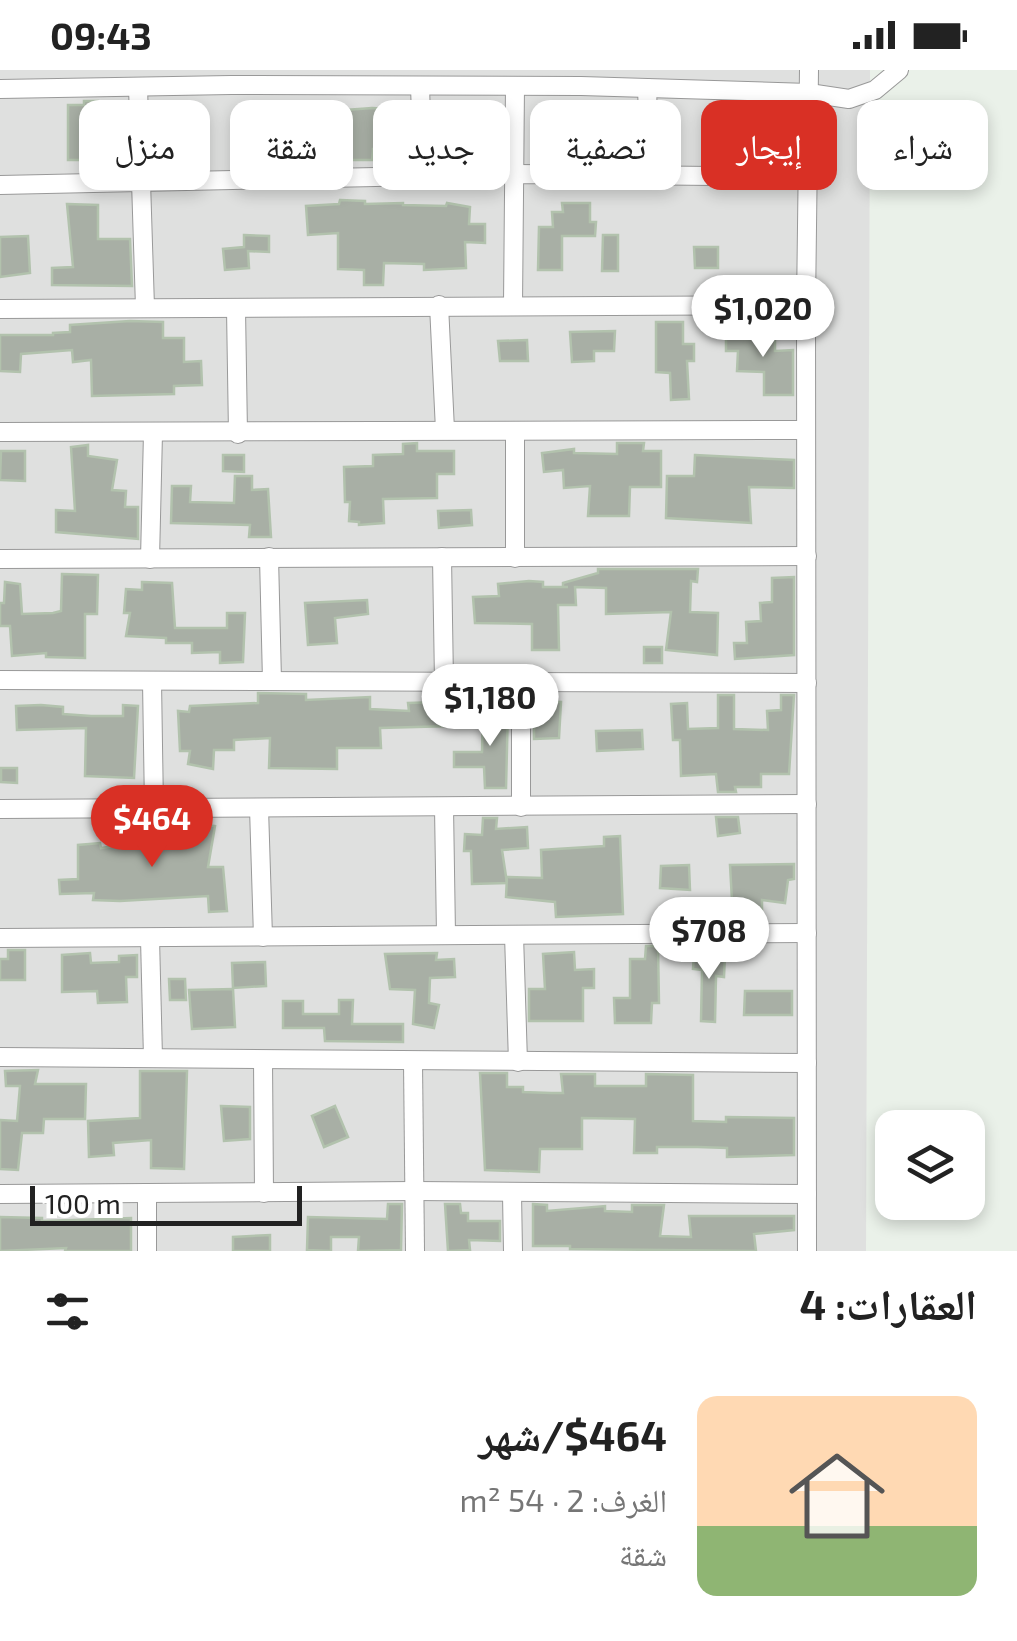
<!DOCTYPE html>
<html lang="ar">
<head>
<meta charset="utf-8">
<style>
	:root { --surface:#fff; --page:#f6f6f6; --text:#222; --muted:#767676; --line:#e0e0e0; --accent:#d93025 }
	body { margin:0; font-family:"Exo 2","Noto Naskh Arabic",sans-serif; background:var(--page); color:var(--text); direction:rtl; height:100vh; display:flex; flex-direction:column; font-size:38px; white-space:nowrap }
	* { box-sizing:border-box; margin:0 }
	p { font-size:32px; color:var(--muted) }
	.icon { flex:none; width:55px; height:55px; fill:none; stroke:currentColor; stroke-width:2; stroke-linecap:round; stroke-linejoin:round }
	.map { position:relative; height:1181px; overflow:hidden; direction:ltr }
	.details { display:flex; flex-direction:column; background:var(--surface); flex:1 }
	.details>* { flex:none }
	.banner { position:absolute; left:30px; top:30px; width:958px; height:90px; direction:rtl; display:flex; gap:20px }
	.fabs { position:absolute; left:875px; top:1040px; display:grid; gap:20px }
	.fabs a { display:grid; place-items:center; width:110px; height:110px; border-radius:20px; background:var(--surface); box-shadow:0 5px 15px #0003; font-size:50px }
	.scale { position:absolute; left:30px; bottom:25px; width:272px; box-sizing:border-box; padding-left:10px; border:5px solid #222; border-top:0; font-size:28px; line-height:35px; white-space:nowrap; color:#222; -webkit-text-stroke:8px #fff; paint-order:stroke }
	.price { position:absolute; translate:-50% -85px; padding:0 22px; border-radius:35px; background:#fff; color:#222; font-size:32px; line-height:65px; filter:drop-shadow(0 2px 5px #0008) }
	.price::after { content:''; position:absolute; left:50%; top:60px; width:30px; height:22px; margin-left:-15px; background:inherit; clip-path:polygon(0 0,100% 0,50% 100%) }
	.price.on { background:var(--accent); color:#fff }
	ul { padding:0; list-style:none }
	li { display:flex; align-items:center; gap:30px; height:250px; padding:0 40px }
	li+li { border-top:2px solid var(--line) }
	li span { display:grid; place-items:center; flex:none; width:280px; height:200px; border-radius:20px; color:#555 }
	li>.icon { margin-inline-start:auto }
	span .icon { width:120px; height:120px; fill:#fffc; stroke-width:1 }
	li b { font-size:42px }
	h2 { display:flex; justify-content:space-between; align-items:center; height:120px; padding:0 40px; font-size:42px }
	.chip { padding:0 35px; border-radius:20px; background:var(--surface); box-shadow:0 5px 15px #0003; font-size:35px; line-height:90px }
	.chip.on { background:var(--accent); color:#fff }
	.status { display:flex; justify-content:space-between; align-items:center; height:70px; padding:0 50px; background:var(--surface); direction:ltr }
	.status svg { height:28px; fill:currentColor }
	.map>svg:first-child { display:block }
	.residential { fill:#dfe0df }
	.building { fill:#a8afa5; stroke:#b2c2ad; stroke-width:2.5 }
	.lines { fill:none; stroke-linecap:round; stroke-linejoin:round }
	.minor-casing { stroke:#999; stroke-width:20 }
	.minor { stroke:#fff; stroke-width:18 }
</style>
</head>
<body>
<div class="status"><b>09:43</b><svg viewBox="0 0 49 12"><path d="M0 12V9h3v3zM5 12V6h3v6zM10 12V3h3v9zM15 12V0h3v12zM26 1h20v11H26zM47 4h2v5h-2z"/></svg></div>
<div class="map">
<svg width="1017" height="1181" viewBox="0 0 1017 1181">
	<rect width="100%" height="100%" fill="#eaf1e9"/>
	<polygon class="residential" points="0,0 870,0 866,1181 0,1181"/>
	<g class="building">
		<polygon points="84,31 98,31 98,90 68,90 68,35 84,35"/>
		<polygon points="372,38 406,40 410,79 373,79 372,90 339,90 339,75 316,74 317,52 347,53 346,40"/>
		<polygon points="260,40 279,40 279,64 297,64 299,90 238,90 238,57 260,57"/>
		<polygon points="618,48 636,48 637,91 633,91 633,88 618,89"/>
		<polygon points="558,52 559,67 539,68 538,53"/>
		<polygon points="190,55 192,82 160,83 159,56"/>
		<polygon points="434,62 451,62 452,79 435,79"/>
		<polygon points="340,130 365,131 365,134 403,133 403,135 446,136 447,133 470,137 469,154 485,154 485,173 465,172 466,198 424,200 424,194 384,193 383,215 364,215 364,200 338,199 338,163 308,165 306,136 339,134"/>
		<polygon points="562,133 590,133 590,152 596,152 595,166 562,166 562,200 538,200 539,157 553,157 552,142 563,142"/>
		<polygon points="67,134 98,135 98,169 130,169 132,216 52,215 52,198 73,197"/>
		<polygon points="244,165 269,166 269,182 248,181 249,198 225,200 223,179 244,177"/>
		<polygon points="603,165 618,165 618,201 602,201"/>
		<polygon points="28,166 30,203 0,207 0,167"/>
		<polygon points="694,177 718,177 718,198 695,198"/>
		<polygon points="130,251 163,252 163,268 184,268 184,292 201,291 202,315 174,316 174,324 92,326 91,290 73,292 72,280 21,284 20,302 0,301 0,265 53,265 53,263 70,262 70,255"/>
		<polygon points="656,252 683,252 683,274 694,274 694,291 687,291 689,329 671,330 670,303 656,302"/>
		<polygon points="615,261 614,281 594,281 594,291 572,292 570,262"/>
		<polygon points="726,261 775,261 775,281 793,280 793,325 764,325 764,302 737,301 738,281 726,281"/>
		<polygon points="527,270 528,291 500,291 498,271"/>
		<polygon points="417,373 417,381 454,381 454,404 437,404 437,428 383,429 384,453 359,455 359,452 349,451 350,432 345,432 344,397 373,396 373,385 403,384 403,374"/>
		<polygon points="617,373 644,373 643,381 661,381 661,417 630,417 629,446 588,446 590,416 564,418 563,400 544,402 542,383 574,379 574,383 617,384"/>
		<polygon points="88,375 88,386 117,390 112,420 126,421 125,437 138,437 138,469 56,462 56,440 75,441 71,377"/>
		<polygon points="1,381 25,381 25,411 0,410"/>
		<polygon points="223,385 244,385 244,402 223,401"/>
		<polygon points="695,385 794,390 794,418 749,417 751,453 666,448 667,406 694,406"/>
		<polygon points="235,406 252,406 252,420 268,419 271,467 249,467 250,455 171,453 172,416 191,416 190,432 234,433"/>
		<polygon points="471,440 472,455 439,458 438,441"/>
		<polygon points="598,499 698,499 697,512 691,511 690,542 718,543 717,585 666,580 671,542 606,544 606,518 575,517 576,535 558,535 559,580 532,580 532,554 475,553 473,527 499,526 498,514 529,511 543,512 543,517 568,517 563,517 563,513 598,503"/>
		<polygon points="62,504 98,505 97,544 85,544 85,588 46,587 46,583 12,586 10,556 0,556 0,533 4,533 5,512 20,514 22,544 53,543 61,541"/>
		<polygon points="794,507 794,585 735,589 734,573 747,573 746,552 761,551 760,533 772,532 772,508"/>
		<polygon points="142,512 172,513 175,558 227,558 227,543 245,543 243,592 220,593 220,582 192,583 192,573 166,573 166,568 126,566 130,543 124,543 126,519 142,520"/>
		<polygon points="367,530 368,544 335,548 337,573 308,575 305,533"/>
		<rect x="644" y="577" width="18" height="16"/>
		<polygon points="258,623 306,624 306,630 370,627 370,639 409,641 408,633 439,632 439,636 452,636 452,656 380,658 381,678 337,678 337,699 269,698 270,668 234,670 234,680 214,680 213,699 188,694 190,681 180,681 178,641 189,642 190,636 258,633"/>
		<polygon points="718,625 734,625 734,659 768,660 767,641 781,640 781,625 794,625 789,704 761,704 761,717 735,717 736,722 718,722 716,704 681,706 680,670 673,670 671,634 687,633 688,659 718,658"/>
		<polygon points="534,631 561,632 559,668 534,669"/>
		<polygon points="41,635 63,637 63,644 91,646 123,646 123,635 138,636 134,708 85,706 86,658 17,660 16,636"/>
		<polygon points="483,638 508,639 506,718 485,718 484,697 454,697 454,682 482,682"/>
		<polygon points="642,660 643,679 597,681 596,661"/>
		<polygon points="1,698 17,698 17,713 1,712"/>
		<polygon points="716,747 738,747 740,763 718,766"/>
		<polygon points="483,748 497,748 496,759 527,757 528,778 502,780 507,813 472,814 471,781 464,781 465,764 482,765"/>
		<polygon points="182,752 215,756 208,797 223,797 227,841 209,842 208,826 120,831 93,830 94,823 60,824 59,810 78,809 78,775 100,773 101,778 142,772 141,769 181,766"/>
		<polygon points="620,766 623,844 556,847 555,832 506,827 507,807 542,808 541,780 604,776 604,767"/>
		<polygon points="794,794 794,809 788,810 785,833 762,830 762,845 747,844 748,830 732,831 730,795"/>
		<polygon points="689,795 690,820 660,818 661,796"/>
		<polygon points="646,876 658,876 659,933 652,933 651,953 615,953 614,928 630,928 630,889 645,889"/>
		<polygon points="8,880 25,880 25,910 0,910 0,889 8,889"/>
		<polygon points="574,882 575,900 594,899 594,918 583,918 583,951 529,951 529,919 545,919 543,884"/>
		<polygon points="90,883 91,893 119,892 119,886 137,885 137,907 126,907 127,932 98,933 97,921 62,922 62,885"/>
		<polygon points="437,883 436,890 454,889 455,907 430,908 429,933 439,935 434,958 413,954 415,920 390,919 385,884"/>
		<polygon points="694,884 725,885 724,907 716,906 715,952 701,951 702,900 693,899"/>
		<polygon points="265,892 266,916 233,918 232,893"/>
		<polygon points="169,909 185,909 186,930 170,930"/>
		<polygon points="233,919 235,957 192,959 189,920"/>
		<polygon points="745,921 792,921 792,945 744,945"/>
		<polygon points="339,930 353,930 352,954 403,954 403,972 325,971 324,958 283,958 283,931 303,931 303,944 339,944"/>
		<polygon points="38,1000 35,1014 86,1014 85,1049 44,1049 43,1063 22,1063 18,1100 0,1099 0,1050 17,1051 20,1016 6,1016 5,1001"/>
		<polygon points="140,1001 187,1001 184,1099 151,1098 151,1070 113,1073 114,1085 89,1087 88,1051 140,1048"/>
		<polygon points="480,1003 507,1003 507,1017 523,1017 523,1022 551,1023 563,1023 561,1004 595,1004 595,1016 646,1016 646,1004 693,1005 693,1051 726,1052 726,1047 794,1048 794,1085 727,1087 727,1078 698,1077 657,1077 657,1083 634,1083 635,1049 582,1048 582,1079 540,1079 539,1102 485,1100"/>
		<polygon points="221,1036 250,1037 250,1069 224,1071"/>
		<polygon points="335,1036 348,1067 324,1077 312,1046"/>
		<polygon points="388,1134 402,1134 401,1180 358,1181 359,1167 331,1167 331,1181 307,1180 308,1147 387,1149"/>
		<polygon points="445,1134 460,1134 461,1143 468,1143 468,1151 500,1151 500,1171 469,1170 470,1180 448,1181"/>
		<polygon points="533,1134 547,1135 547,1141 605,1136 605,1141 632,1142 632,1135 664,1135 660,1166 691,1167 689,1146 794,1146 794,1160 754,1164 756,1181 570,1179 570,1176 533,1176"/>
		<polygon points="0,1147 42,1148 42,1151 131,1148 131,1181 65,1181 66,1178 0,1181"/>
		<polygon points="270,1165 270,1181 233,1181 233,1167"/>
	</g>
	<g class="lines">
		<defs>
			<g id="minor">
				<polyline points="420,16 423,107"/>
				<polyline points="138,17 145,237"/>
				<polyline points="647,18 650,105"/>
				<polyline points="0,19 231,15 581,16 809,23 849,29 875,20 899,0"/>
				<polyline points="0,115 516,104 810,107"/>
				<polyline points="439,235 445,360"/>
				<polyline points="513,235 515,16"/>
				<polyline points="0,239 806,235"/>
				<polyline points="236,239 238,364"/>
				<polyline points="0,362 806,360"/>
				<polyline points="515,362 515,488"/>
				<polyline points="269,487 272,611"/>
				<polyline points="442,487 444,612"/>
				<polyline points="0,489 807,486"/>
				<polyline points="150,489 153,363"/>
				<polyline points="0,610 807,613"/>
				<polyline points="152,611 154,738"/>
				<polyline points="521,613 521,737"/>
				<polyline points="444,737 446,865"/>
				<polyline points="259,738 263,867"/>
				<polyline points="0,739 807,734"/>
				<polyline points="514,865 518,992"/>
				<polyline points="0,868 807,863"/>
				<polyline points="150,868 153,988"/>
				<polyline points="0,987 807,993"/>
				<polyline points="263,990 264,1123"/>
				<polyline points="413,992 415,1181"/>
				<polyline points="0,1124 415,1121 807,1124"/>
				<polyline points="147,1124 147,1181"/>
				<polyline points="512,1124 513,1181"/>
				<polyline points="807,1181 806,235 809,0"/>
			</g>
		</defs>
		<use href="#minor" class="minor-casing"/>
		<use href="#minor" class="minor"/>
	</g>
</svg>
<div class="fabs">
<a><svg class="icon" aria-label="layers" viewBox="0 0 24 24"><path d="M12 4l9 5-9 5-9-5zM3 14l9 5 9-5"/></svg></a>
</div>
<div class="scale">100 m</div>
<b class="price" style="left:763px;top:290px">$1,020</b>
<b class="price" style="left:490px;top:679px">$1,180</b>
<b class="price on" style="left:152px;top:800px">$464</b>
<b class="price" style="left:709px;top:912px">$708</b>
<div class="banner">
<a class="chip">شراء</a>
<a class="chip on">إيجار</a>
<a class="chip">تصفية</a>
<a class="chip">جديد</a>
<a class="chip">شقة</a>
<a class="chip">منزل</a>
</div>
</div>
<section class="details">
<h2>العقارات: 4<svg class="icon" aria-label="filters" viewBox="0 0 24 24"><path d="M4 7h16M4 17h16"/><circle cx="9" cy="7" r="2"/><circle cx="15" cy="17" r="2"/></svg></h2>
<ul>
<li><span style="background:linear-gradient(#ffd9b3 65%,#8fb573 0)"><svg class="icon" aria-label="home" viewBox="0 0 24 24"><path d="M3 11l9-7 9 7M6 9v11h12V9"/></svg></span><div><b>$464/شهر</b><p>الغرف: 2 · 54 m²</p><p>شقة</p></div></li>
</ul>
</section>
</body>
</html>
